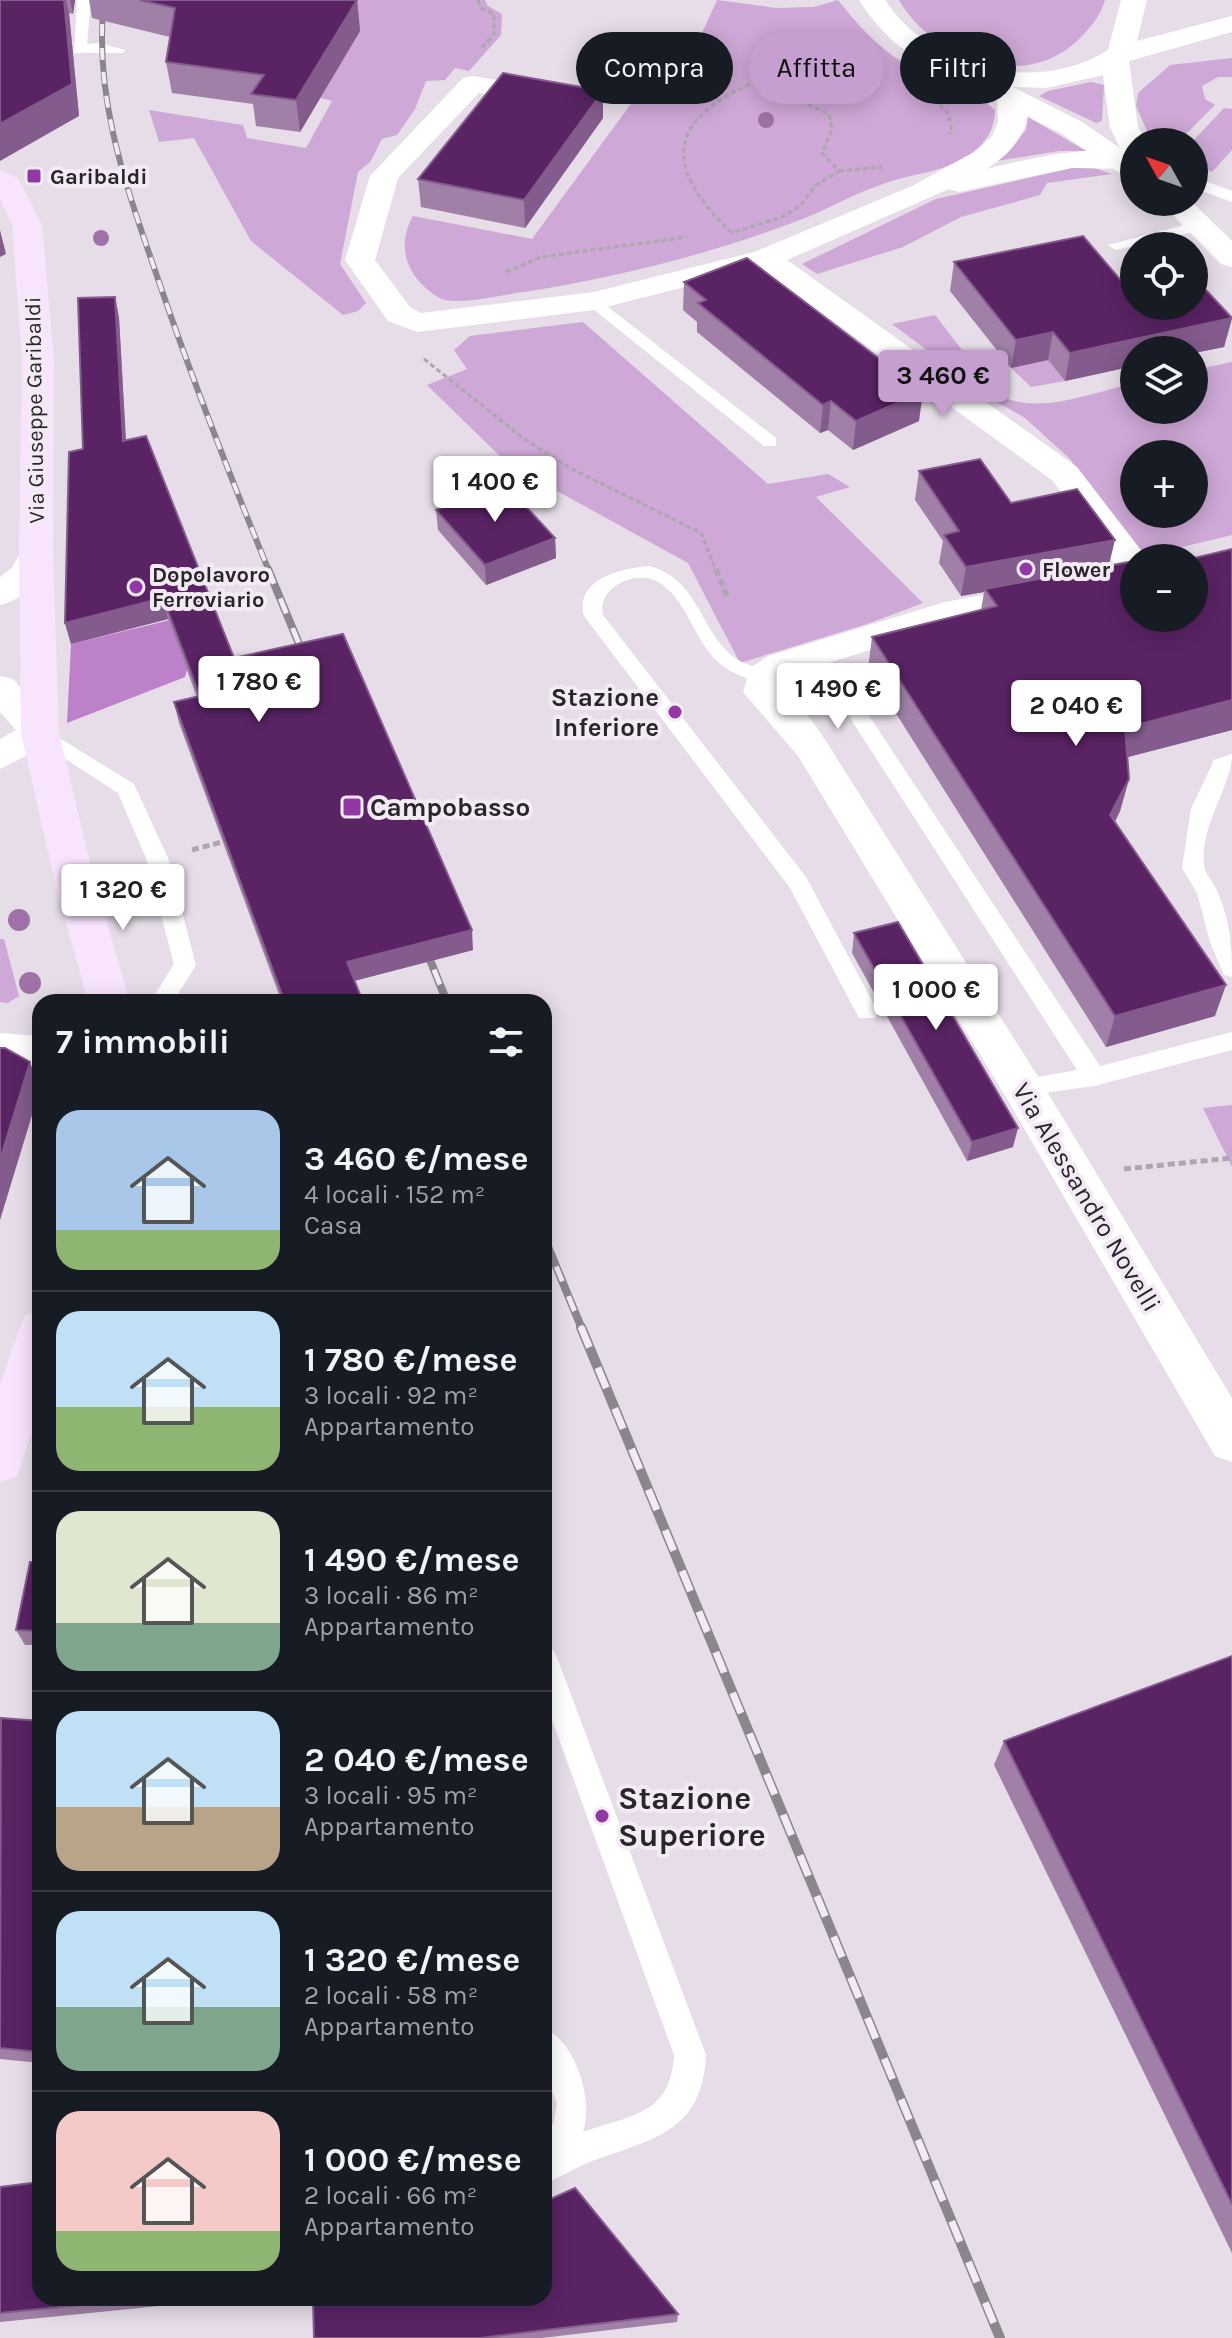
<!DOCTYPE html>
<html lang="it">
<head>
<meta charset="utf-8">
<style>
	:root { --surface:#171b24; --page:#242831; --text:#f1f3f6; --muted:#9ea1a6; --line:#363941; --accent:#c69fd1 }
	body { margin:0; font-family:Karla,sans-serif; background:var(--page); color:var(--text); height:100vh; display:flex; flex-direction:column; font-size:30px; white-space:nowrap }
	* { box-sizing:border-box; margin:0 }
	p { font-size:26px; color:var(--muted) }
	.icon { flex:none; width:44px; height:44px; fill:none; stroke:currentColor; stroke-width:2; stroke-linecap:round; stroke-linejoin:round }
	.map { position:relative; flex:1; overflow:hidden }
	.sheet { position:absolute; left:32px; top:994px; width:520px; height:1312px; display:flex; flex-direction:column; background:var(--surface); border-radius:24px; box-shadow:0 4px 20px #0003 }
	.sheet>* { flex:none }
	.hud { position:absolute; left:576px; top:32px; width:536px; height:72px; display:flex; gap:16px }
	.needle { width:52px; rotate:310deg }
	.buttons { position:absolute; left:1120px; top:128px; display:grid; gap:16px }
	.buttons a { display:grid; place-items:center; width:88px; height:88px; border-radius:50%; background:var(--surface); box-shadow:0 4px 20px #0003; font-size:40px }
	.price { position:absolute; translate:-50% -68px; padding:0 18px; border-radius:8px; background:#fff; color:#222; font-size:26px; line-height:52px; filter:drop-shadow(0 2px 4px #0008) }
	.price::after { content:''; position:absolute; left:50%; top:48px; width:24px; height:18px; margin-left:-12px; background:inherit; clip-path:polygon(0 0,100% 0,50% 100%) }
	.price.on { background:var(--accent); color:#111 }
	ul { padding:0; list-style:none }
	li { display:flex; align-items:center; gap:24px; height:200px; padding:0 24px }
	li+li { border-top:2px solid var(--line) }
	li span { display:grid; place-items:center; flex:none; width:224px; height:160px; border-radius:24px; color:#555 }
	li>.icon { margin-inline-start:auto }
	span .icon { width:96px; height:96px; fill:#fffc; stroke-width:1 }
	li b { font-size:34px }
	h2 { display:flex; justify-content:space-between; align-items:center; height:96px; padding:0 24px; font-size:34px }
	.tag { padding:0 28px; border-radius:36px; background:var(--surface); box-shadow:0 4px 20px #0003; font-size:28px; line-height:72px }
	.tag.on { background:var(--accent); color:#111 }
	.map>svg:first-child { display:block }
	.green { fill:#cea8d6; fill-rule:evenodd }
	.forest { fill:#bd81c9 }
	.lines { fill:none; stroke-linecap:round; stroke-linejoin:round }
	.path-far1 { stroke:#ada6af; stroke-width:3; stroke-dasharray:5 3; stroke-linecap:butt }
	.path { stroke:#ada6af; stroke-width:5; stroke-dasharray:7 4; stroke-linecap:butt }
	.service { fill:#fff; fill-rule:evenodd }
	.minor { fill:#fff; fill-rule:evenodd }
	.tertiary { fill:#fff; fill-rule:evenodd }
	.secondary { fill:#f9e4fd; fill-rule:evenodd }
	.rail-far2-casing { stroke:#8b858d; stroke-width:6 }
	.rail-far1-casing { stroke:#8b858d; stroke-width:8 }
	.rail-casing { stroke:#8b858d; stroke-width:10 }
	.rail-far2 { stroke:#f3eaf5; stroke-width:4; stroke-dasharray:12; stroke-linecap:butt }
	.rail-far1 { stroke:#f3eaf5; stroke-width:5; stroke-dasharray:16; stroke-linecap:butt }
	.rail { stroke:#f3eaf5; stroke-width:7; stroke-dasharray:22; stroke-linecap:butt }
	.tree { fill:#9e71a7 }
	.wall { fill:#a080a6 }
	.shaded-wall { fill:#835b8c }
	.building { fill:#592364; stroke:#835b8c; stroke-width:2 }
	.poi-dot { fill:#9238a4; stroke:#f3eaf5; stroke-width:3 }
	.labels { text-anchor:middle; stroke-width:8; stroke-linejoin:round; paint-order:stroke }
	.far-poi-label { font-size:22px; font-weight:bold; fill:#29262a; stroke:#f3eaf5; text-anchor:start }
	.far-street-label { font-size:22px; fill:#29262a; stroke:#f3eaf5 }
	.poi-label { font-size:26px; font-weight:bold; fill:#29262a; stroke:#f3eaf5; text-anchor:end }
	.street-label { font-size:26px; fill:#29262a; stroke:#f3eaf5 }
	.near-poi-label { font-size:32px; font-weight:bold; fill:#29262a; stroke:#f3eaf5; text-anchor:start }
</style>
</head>
<body>
<div class="map">
<svg width="1232" height="2338" viewBox="0 0 1232 2338">
	<rect width="100%" height="100%" fill="#e6dde8"/>
	<g class="green">
		<polygon points="350,0 485,0 488,6 502,14 501,35 469,71 455,68 445,80 426,81 415,109 397,135 382,139 370,162 358,172 340,264 366,303 358,311 343,315 251,241 194,138 159,142 149,110 243,125 247,138 306,148 332,101 294,91"/>
		<path d="M 717,0 L 776,8 L 814,7 L 838,0 C 862,30 883,53 917,71 C 943,84 974,90 995,110 C 995,130 985,144 969,155 C 942,173 913,173 883,184 C 850,195 822,213 789,224 C 704,256 613,278 524,292 C 499,295 469,304 445,300 C 434,297 419,283 413,273 C 401,254 403,234 413,216 L 532,239 L 633,101 L 660,104 L 692,55 Z"/>
		<path d="M 899,0 L 1105,0 C 1101,16 1089,29 1078,40 C 1025,92 933,60 899,0 Z"/>
		<polygon points="1232,58 1232,77 1218,77 1202,86 1205,99 1215,105 1178,142 1152,142 1136,106 1138,93 1170,65"/>
		<polygon points="1091,82 1104,85 1102,121 1096,123 1039,96 1048,91"/>
		<polygon points="1224,108 1232,109 1232,150 1212,172 1194,165 1192,142"/>
		<polygon points="1028,117 1086,151 1059,151 997,161 1026,130"/>
		<polygon points="1086,165 1112,174 1047,183 1040,195 961,217 903,247 817,274 802,264 936,199"/>
		<path d="M 935,315 L 993,390 C 1028,420 1094,392 1134,383 L 1134,410 L 1194,410 L 1194,370 L 1232,362 L 1232,535 L 1141,557 L 1070,459 L 1025,418 L 997,402 L 892,324 ZM 1134,454 L 1194,454 L 1194,514 L 1134,514 Z"/>
		<polygon points="583,322 768,484 828,474 850,487 816,497 923,603 867,624 740,663 688,563 508,464 427,385 467,369 454,350 470,336"/>
		<polygon points="1048,360 1065,381 1031,387 1011,368"/>
		<polygon points="0,939 4,939 19,996 8,1003 0,1002"/>
		<polygon points="1232,1105 1232,1167 1203,1108"/>
	</g>
	<polygon class="forest" points="203,612 185,677 67,723 71,644"/>
	<g class="lines">
		<g class="path-far1">
			<polyline points="478,0 481,8 494,14 494,34 481,49"/>
			<path d="M 757,81 L 829,114 L 832,129 L 822,153 L 839,171 L 816,185 L 800,206 L 782,217 L 732,233 C 662,166 666,120 757,81 Z"/>
			<path d="M 757,81 C 799,65 836,53 880,68"/>
			<polyline points="934,99 948,113 952,130 949,134"/>
			<polyline points="839,171 882,167"/>
			<polyline points="506,272 541,257 687,237"/>
			<polyline points="424,359 523,438 570,468 701,533 716,571"/>
		</g>
		<g class="path">
			<polyline points="716,569 728,599"/>
			<polyline points="192,850 222,842"/>
			<polyline points="1124,1169 1232,1158"/>
		</g>
		<g class="service">
			<polygon points="77,0 91,0 87,44 99,43 125,50 123,53 74,53"/>
			<polygon points="1194,177 1232,191 1232,202 1194,188"/>
			<polygon points="1200,221 1208,226 1206,229 1116,250 1108,245"/>
			<polygon points="594,296 776,438 776,446 764,446 588,305 588,297"/>
			<path d="M 649,566 C 699,579 699,630 734,657 C 744,665 759,668 770,672 L 773,677 L 770,682 C 761,684 755,681 746,678 C 691,658 699,611 660,583 C 638,568 596,587 603,615 L 806,877 L 878,1012 L 875,1018 L 859,1018 L 790,888 L 584,616 C 574,579 622,568 649,566 Z"/>
			<polygon points="855,703 862,705 1100,1066 1232,1032 1232,1050 1094,1086 1022,1096 1014,1093 1010,1087 1014,1081 1077,1070 845,710"/>
			<polygon points="40,726 134,784 168,858 196,965 173,1002 150,1002 174,964 146,858 118,793 33,738 30,733"/>
			<path d="M 1232,754 C 1232,785 1199,827 1204,866 C 1205,874 1215,884 1218,893 C 1230,920 1232,948 1232,977 L 1224,975 L 1210,942 L 1197,893 L 1182,868 L 1191,809 L 1214,760 Z"/>
			<path d="M 544,1647 L 554,1651 L 558,1660 L 706,2055 C 702,2131 656,2138 595,2160 C 577,2166 561,2177 544,2184 L 544,2139 L 554,2122 L 557,2103 L 544,2073 L 544,2028 C 576,2042 594,2101 583,2132 C 631,2115 671,2115 674,2055 L 544,1698 Z"/>
		</g>
		<g class="minor">
			<path d="M 473,76 L 552,90 L 562,92 L 566,98 L 562,104 L 552,106 L 479,93 L 398,178 L 375,260 L 410,307 L 421,313 L 594,292 L 754,252 L 912,186 L 976,151 L 992,136 L 998,123 L 997,98 L 1001,92 L 1021,92 C 1041,121 1011,155 986,169 C 1016,162 1112,137 1134,161 L 1131,169 L 1071,168 L 959,192 L 949,189 L 787,260 L 1077,467 L 1147,558 L 1134,558 L 1134,589 L 949,625 L 794,674 L 781,683 L 780,689 L 810,718 L 824,738 L 1037,1075 L 1232,1398 L 1232,1462 L 1215,1456 L 1007,1099 L 798,756 L 743,692 L 750,668 L 768,656 L 945,602 L 1119,570 L 1053,481 L 760,268 L 594,310 L 417,332 L 388,321 L 345,260 L 370,176 L 463,78 Z"/>
			<path d="M 36,542 L 48,545 L 53,553 C 43,579 28,598 0,605 L 0,577 L 12,568 L 24,545 Z"/>
			<polygon points="0,676 13,679 59,733 53,742 0,769 0,739 16,730 0,712"/>
			<polygon points="0,1033 40,1036 40,1068 0,1065"/>
		</g>
		<g class="tertiary">
			<path d="M 859,0 L 885,0 C 931,70 1037,95 1108,50 L 1121,0 L 1147,0 L 1137,41 L 1232,16 L 1232,32 L 1129,61 L 1138,127 L 1146,142 L 1134,142 L 1134,156 L 1130,155 L 1134,157 L 1134,179 L 1124,176 L 1062,134 L 975,90 L 971,84 L 974,81 C 922,68 888,45 859,0 ZM 1103,75 L 1110,127 L 1120,148 L 1082,122 L 1013,87 L 1047,88 Z"/>
			<polygon points="1160,202 1192,202 1232,241 1232,267 1221,264"/>
		</g>
		<g class="secondary">
			<polygon points="0,170 18,178 42,225 54,361 53,553 59,733 94,879 130,1002 88,1002 54,879 21,733 19,553 22,361 12,225 0,198"/>
			<polygon points="40,1310 40,1408 17,1476 0,1483 0,1384 24,1316"/>
		</g>
		<defs>
			<path id="rail-far2" d="M 104,0 C 93,101 128,191 160,285 C 193,381 230,476 269,571"/>
			<g id="rail-far1">
				<polyline points="268,569 307,663"/>
				<polyline points="422,940 447,1002"/>
				<polyline points="544,1237 582,1329"/>
			</g>
			<polyline id="rail" points="581,1327 1000,2338"/>
		</defs>
		<use href="#rail-far2" class="rail-far2-casing"/>
		<use href="#rail-far1" class="rail-far1-casing"/>
		<use href="#rail" class="rail-casing"/>
		<use href="#rail-far2" class="rail-far2"/>
		<use href="#rail-far1" class="rail-far1"/>
		<use href="#rail" class="rail"/>
	</g>
	<g class="tree">
		<circle cx="766" cy="120" r="8"/>
		<circle cx="101" cy="238" r="8"/>
		<circle cx="19" cy="920" r="11"/>
		<circle cx="30" cy="983" r="11"/>
	</g>
	<g class="wall">
		<polygon points="0,0 75,0 73,14 69,13 79,116"/>
		<polygon points="89,0 357,0 360,31 300,132 256,126 253,104 172,93 166,62 170,37 92,18"/>
		<polygon points="603,91 603,118 525,228 421,207 418,179"/>
		<polygon points="954,262 1129,290 1232,318 1224,347 1194,353 1194,350 1134,350 1134,366 1065,381 1048,360 1011,368 950,291"/>
		<polygon points="684,282 919,421 853,450 828,430 820,433 697,332 697,322 683,310"/>
		<polygon points="115,297 119,318 126,440 234,658 473,950 281,1000 179,723 174,702 197,697 168,619 71,644 65,623 83,449"/>
		<polygon points="919,471 1011,503 1109,566 1134,618 1232,549 1232,730 1127,757 1129,779 1120,811 1115,822 1215,1016 1106,1047 868,669 872,637 981,610 984,592 961,596 939,563 943,541 915,500"/>
		<polygon points="436,510 555,538 556,558 486,585 438,530"/>
		<polygon points="854,933 1013,1147 967,1161 852,953"/>
		<polygon points="40,1562 40,1645 25,1645 16,1630"/>
		<polygon points="1232,1656 1232,2253 994,1765 1004,1741"/>
		<polygon points="0,1721 40,1721 40,2063 0,2059"/>
		<polygon points="0,2187 40,2298 239,2298 0,2322"/>
		<polygon points="678,2314 677,2322 542,2338 314,2338"/>
	</g>
	<g class="shaded-wall">
		<polygon points="64,0 66,0 69,13 79,116 0,161 0,124"/>
		<polygon points="70,0 75,0 73,14"/>
		<polygon points="357,0 360,31 300,132 296,100"/>
		<polygon points="603,91 603,118 525,228 524,200"/>
		<polygon points="0,230 6,254 0,257"/>
		<polygon points="115,297 119,318 127,462 123,441"/>
		<polygon points="1232,318 1224,347 1194,353 1194,350 1134,350 1134,366 1065,381 1070,353"/>
		<polygon points="1053,332 1048,360 1011,368 1016,340"/>
		<polygon points="923,392 919,421 853,450 856,421"/>
		<polygon points="831,401 828,430 820,433 823,405"/>
		<polygon points="555,538 556,558 486,585 485,565"/>
		<polygon points="1115,540 1108,569 985,589 984,592 961,596 966,567"/>
		<polygon points="163,598 168,619 71,644 65,623"/>
		<polygon points="1232,700 1232,730 1117,760 1125,728"/>
		<polygon points="1129,779 1120,811 1102,847 1110,815"/>
		<polygon points="472,930 473,950 350,982 347,962"/>
		<polygon points="1226,985 1215,1016 1106,1047 1115,1016"/>
		<polygon points="30,1062 40,1089 0,1220 0,1160"/>
		<polygon points="1018,1128 1013,1147 967,1161 972,1142"/>
	</g>
	<g class="building">
		<polygon points="0,0 64,0 72,84 0,124"/>
		<polygon points="140,0 357,0 296,100 251,94 264,75 166,62 175,8"/>
		<polygon points="503,73 603,91 524,200 418,179"/>
		<polygon points="1083,236 1129,290 1134,289 1134,306 1194,306 1194,277 1232,318 1070,353 1053,332 1016,340 954,262"/>
		<polygon points="747,258 923,392 856,421 831,401 823,405 698,303 706,300 684,282"/>
		<polygon points="115,297 123,441 146,436 234,658 343,634 472,930 347,962 363,1002 276,1002 284,1000 174,702 200,696 163,598 65,623 69,452 83,449 78,298"/>
		<polygon points="980,459 1011,503 1077,489 1115,540 966,567 944,535 959,531 919,471"/>
		<polygon points="505,484 555,538 485,565 436,510"/>
		<polygon points="1232,549 1232,700 1125,728 1129,779 1110,815 1226,985 1115,1016 872,637 997,606 985,589 1134,561 1134,618 1194,618 1194,558"/>
		<polygon points="898,922 1018,1128 972,1142 854,933"/>
		<polygon points="0,1048 5,1048 30,1062 0,1160"/>
		<polygon points="30,1562 40,1562 40,1631 16,1630"/>
		<polygon points="1232,1656 1232,2204 1004,1741"/>
		<polygon points="1,1718 40,1721 40,2052 0,2048"/>
		<polygon points="40,2182 40,2298 150,2298 0,2313 0,2187"/>
		<polygon points="575,2188 678,2314 480,2338 314,2338 313,2298 544,2298 544,2202"/>
	</g>
	<g class="poi-dot">
		<rect x="26" y="168" width="16" height="16" rx="4"/>
		<circle cx="1026" cy="569" r="8"/>
		<circle cx="136" cy="587" r="8"/>
		<circle cx="675" cy="712" r="8"/>
		<rect x="342" y="797" width="20" height="20" rx="4"/>
		<circle cx="602" cy="1816" r="8"/>
	</g>
	<g class="labels">
		<g class="far-poi-label">
			<text x="50" y="184">Garibaldi</text>
			<text x="1042" y="577">Flower</text>
			<text x="152" y="582">Dopolavoro<tspan x="152" dy="25">Ferroviario</tspan></text>
		</g>
		<g class="far-street-label">
			<text transform="translate(34 410) rotate(-91)" y="8">Via Giuseppe Garibaldi</text>
		</g>
		<g class="poi-label">
			<text x="659" y="706">Stazione<tspan x="659" dy="30">Inferiore</tspan></text>
			<text x="370" y="816" text-anchor="start">Campobasso</text>
		</g>
		<g class="street-label">
			<text transform="translate(1087 1197) rotate(59)" y="9">Via Alessandro Novelli</text>
		</g>
		<g class="near-poi-label">
			<text x="618" y="1809">Stazione<tspan x="618" dy="37">Superiore</tspan></text>
		</g>
	</g>
</svg>
<div class="buttons">
<a><svg class="needle" viewBox="-14 -14 28 28"><path d="M0-13l5 13h-10z" fill="#e53935"/><path d="M0 13l5-13h-10z" fill="#9ea1a6"/></svg></a>
<a><svg class="icon" aria-label="locate" viewBox="0 0 24 24"><circle cx="12" cy="12" r="6"/><path d="M12 2v4M12 18v4M2 12h4M18 12h4"/></svg></a>
<a><svg class="icon" aria-label="layers" viewBox="0 0 24 24"><path d="M12 4l9 5-9 5-9-5zM3 14l9 5 9-5"/></svg></a>
<a>+</a>
<a>−</a>
</div>
<b class="price on" style="left:943px;top:418px">3 460 €</b>
<b class="price" style="left:495px;top:524px">1 400 €</b>
<b class="price" style="left:259px;top:724px">1 780 €</b>
<b class="price" style="left:838px;top:731px">1 490 €</b>
<b class="price" style="left:1076px;top:748px">2 040 €</b>
<b class="price" style="left:123px;top:932px">1 320 €</b>
<b class="price" style="left:936px;top:1032px">1 000 €</b>
<div class="hud">
<a class="tag">Compra</a>
<a class="tag on">Affitta</a>
<a class="tag">Filtri</a>
</div>
<section class="sheet">
<h2>7 immobili<svg class="icon" aria-label="filters" viewBox="0 0 24 24"><path d="M4 7h16M4 17h16"/><circle cx="9" cy="7" r="2"/><circle cx="15" cy="17" r="2"/></svg></h2>
<ul>
<li><span style="background:linear-gradient(#a9c7e8 75%,#8fb573 0)"><svg class="icon" aria-label="home" viewBox="0 0 24 24"><path d="M3 11l9-7 9 7M6 9v11h12V9"/></svg></span><div><b>3 460 €/mese</b><p>4 locali · 152 m²</p><p>Casa</p></div></li>
<li><span style="background:linear-gradient(#bfe0f5 60%,#8fb573 0)"><svg class="icon" aria-label="home" viewBox="0 0 24 24"><path d="M3 11l9-7 9 7M6 9v11h12V9"/></svg></span><div><b>1 780 €/mese</b><p>3 locali · 92 m²</p><p>Appartamento</p></div></li>
<li><span style="background:linear-gradient(#dfe7d0 70%,#7fa58c 0)"><svg class="icon" aria-label="home" viewBox="0 0 24 24"><path d="M3 11l9-7 9 7M6 9v11h12V9"/></svg></span><div><b>1 490 €/mese</b><p>3 locali · 86 m²</p><p>Appartamento</p></div></li>
<li><span style="background:linear-gradient(#bfe0f5 60%,#b9a48a 0)"><svg class="icon" aria-label="home" viewBox="0 0 24 24"><path d="M3 11l9-7 9 7M6 9v11h12V9"/></svg></span><div><b>2 040 €/mese</b><p>3 locali · 95 m²</p><p>Appartamento</p></div></li>
<li><span style="background:linear-gradient(#bfe0f5 60%,#7fa58c 0)"><svg class="icon" aria-label="home" viewBox="0 0 24 24"><path d="M3 11l9-7 9 7M6 9v11h12V9"/></svg></span><div><b>1 320 €/mese</b><p>2 locali · 58 m²</p><p>Appartamento</p></div></li>
<li><span style="background:linear-gradient(#f6c9c9 75%,#8fb573 0)"><svg class="icon" aria-label="home" viewBox="0 0 24 24"><path d="M3 11l9-7 9 7M6 9v11h12V9"/></svg></span><div><b>1 000 €/mese</b><p>2 locali · 66 m²</p><p>Appartamento</p></div></li>
</ul>
</section>
</div>
</body>
</html>
